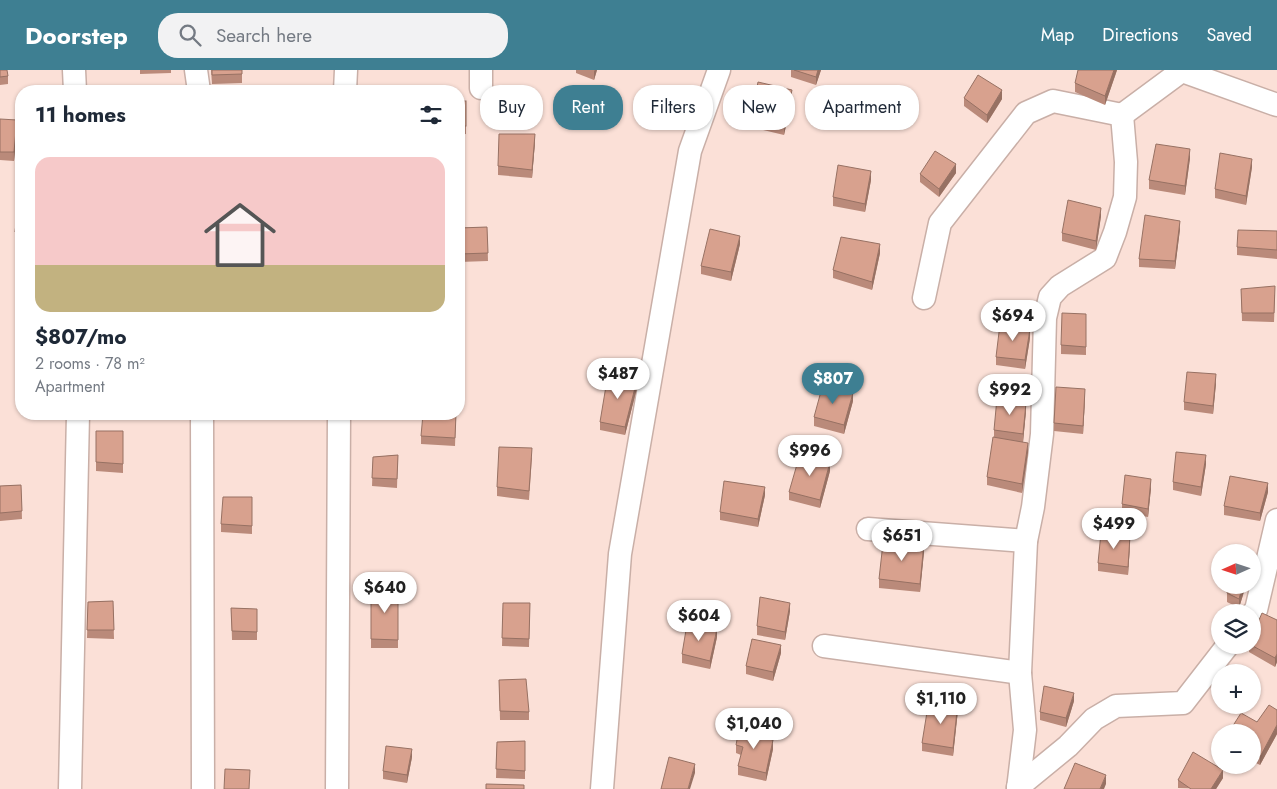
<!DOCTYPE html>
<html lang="en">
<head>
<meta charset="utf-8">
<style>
	:root { --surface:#fff; --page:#f2f2f3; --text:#1f2937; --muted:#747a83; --line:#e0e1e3; --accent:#3e7f92 }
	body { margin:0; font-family:Jost,sans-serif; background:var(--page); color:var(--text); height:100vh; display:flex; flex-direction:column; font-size:19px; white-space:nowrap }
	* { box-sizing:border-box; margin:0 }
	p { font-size:16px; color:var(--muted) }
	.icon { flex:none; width:28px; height:28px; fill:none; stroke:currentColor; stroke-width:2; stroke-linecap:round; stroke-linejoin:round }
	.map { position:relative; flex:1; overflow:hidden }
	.sheet { position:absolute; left:15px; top:15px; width:450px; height:335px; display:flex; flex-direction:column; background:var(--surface); border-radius:20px; box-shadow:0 1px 4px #0004 }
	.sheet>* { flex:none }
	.guide { position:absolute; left:480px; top:15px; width:475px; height:45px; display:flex; gap:10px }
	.needle { width:32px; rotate:267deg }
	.buttons { position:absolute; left:1211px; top:474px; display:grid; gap:10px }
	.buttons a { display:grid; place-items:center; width:50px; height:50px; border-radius:50%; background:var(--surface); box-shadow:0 1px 4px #0004; font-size:25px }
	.price { position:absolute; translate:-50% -42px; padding:0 11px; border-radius:18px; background:#fff; color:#222; font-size:16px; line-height:32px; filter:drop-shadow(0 1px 2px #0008) }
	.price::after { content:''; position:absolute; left:50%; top:30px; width:15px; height:11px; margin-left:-8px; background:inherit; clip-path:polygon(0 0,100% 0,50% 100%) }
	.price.on { background:var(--accent); color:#fff }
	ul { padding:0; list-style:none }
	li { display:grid; align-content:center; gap:10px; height:265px; padding:0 20px }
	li+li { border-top:1px solid var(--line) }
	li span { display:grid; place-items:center; height:155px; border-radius:15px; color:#555 }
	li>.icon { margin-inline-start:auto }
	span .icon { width:90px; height:90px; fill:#fffc; stroke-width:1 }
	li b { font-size:21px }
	h2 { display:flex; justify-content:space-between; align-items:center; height:60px; padding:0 20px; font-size:21px }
	.tag { padding:0 18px; border-radius:20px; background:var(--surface); box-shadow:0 1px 4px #0004; font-size:18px; line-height:45px }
	.tag.on { background:var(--accent); color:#fff }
	header { display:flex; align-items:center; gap:30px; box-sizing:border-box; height:70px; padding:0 25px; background:var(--accent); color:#fff }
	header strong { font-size:24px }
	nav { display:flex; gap:28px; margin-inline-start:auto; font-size:18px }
	.search { width:350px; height:45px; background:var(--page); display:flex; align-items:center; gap:12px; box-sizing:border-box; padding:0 18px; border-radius:20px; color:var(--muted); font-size:19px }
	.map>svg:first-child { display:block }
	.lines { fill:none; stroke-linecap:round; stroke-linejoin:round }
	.minor-casing { stroke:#c9afa7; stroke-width:25 }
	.minor { stroke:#fff; stroke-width:22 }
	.wall { fill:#ba8a7a }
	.shaded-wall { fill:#977163 }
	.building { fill:#d8a18e; stroke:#977163 }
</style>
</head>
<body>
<header>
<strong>Doorstep</strong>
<div class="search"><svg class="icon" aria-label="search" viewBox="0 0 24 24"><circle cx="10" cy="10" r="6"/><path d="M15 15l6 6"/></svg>Search here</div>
<nav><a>Map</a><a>Directions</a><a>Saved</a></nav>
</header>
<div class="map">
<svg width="1277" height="719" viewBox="0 0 1277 719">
	<rect width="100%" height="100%" fill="#fbe0d7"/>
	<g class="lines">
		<defs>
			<g id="minor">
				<polyline points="74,0 75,21"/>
				<polyline points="196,0 199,21"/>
				<polyline points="481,0 481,18"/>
				<polyline points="1182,1 1277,35"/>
				<polyline points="345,21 346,0"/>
				<polyline points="924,228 940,153 1026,43 1053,31 1122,45 1183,0"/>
				<polyline points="202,344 203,719"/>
				<polyline points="868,459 1026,471"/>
				<polyline points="1252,544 1256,540 1277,450"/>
				<polyline points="824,576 1020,603"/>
				<polyline points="1018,717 1068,676 1094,649 1116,636 1183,633 1228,575"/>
				<polyline points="70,719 78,344"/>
				<polyline points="337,719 339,344"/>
				<polyline points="602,719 620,484 690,81 719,0"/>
				<polyline points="1018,719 1025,660 1020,603 1026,471 1033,437 1042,364 1045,248 1050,227 1060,216 1105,188 1115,162 1125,127 1126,92 1122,45"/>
			</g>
		</defs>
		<use href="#minor" class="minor-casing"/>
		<use href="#minor" class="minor"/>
	</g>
	<g class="wall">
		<polygon points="0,0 8,6 8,14 0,15"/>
		<polygon points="140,0 171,0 171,3 140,4"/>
		<polygon points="211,0 242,0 242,13 212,14"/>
		<polygon points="576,0 597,0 594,10 576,3"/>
		<polygon points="791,0 821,0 816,15 791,7"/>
		<polygon points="1117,0 1105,35 1075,22 1075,13"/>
		<polygon points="792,28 784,65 751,57 751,48"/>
		<polygon points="964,28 1002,29 987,53 964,36"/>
		<polygon points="459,31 466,31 466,64 459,65"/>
		<polygon points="0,49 17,58 14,91 0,90"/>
		<polygon points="535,72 532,108 498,105 498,96"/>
		<polygon points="1190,88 1185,125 1149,119 1149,110"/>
		<polygon points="1252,97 1246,135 1215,128 1215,119"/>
		<polygon points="956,103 939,127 920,112 920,104"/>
		<polygon points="871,110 865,142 833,136 833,127"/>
		<polygon points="21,137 21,171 15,171 15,162"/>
		<polygon points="1101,146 1096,180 1062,171 1062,163"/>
		<polygon points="487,157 488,191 459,192 459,158"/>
		<polygon points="1180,159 1175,199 1139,197 1139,189"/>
		<polygon points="1277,161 1277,189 1237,185 1237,177"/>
		<polygon points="740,174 731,211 701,204 701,196"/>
		<polygon points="880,183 872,220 833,208 833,200"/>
		<polygon points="1241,219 1275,225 1274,252 1242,251"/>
		<polygon points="1086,244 1086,285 1061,284 1061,275"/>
		<polygon points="1030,268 1025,299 996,295 996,287"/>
		<polygon points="1216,313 1213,344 1184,340 1184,332"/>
		<polygon points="637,318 625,365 600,360 600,352"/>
		<polygon points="1085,328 1083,364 1054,361 1054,353"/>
		<polygon points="853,331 844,364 814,356 814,347"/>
		<polygon points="1026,341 1023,372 1028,382 1022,423 987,415 987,407 994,368 994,360"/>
		<polygon points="456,344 455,376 421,374 421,366"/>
		<polygon points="96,361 123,361 123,403 96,401"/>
		<polygon points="398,385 397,418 372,416 373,387"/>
		<polygon points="532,387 529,430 497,426 497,417"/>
		<polygon points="1206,394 1201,426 1173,420 1173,412"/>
		<polygon points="830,401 820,438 789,430 789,422"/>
		<polygon points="21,415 22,449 0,451 0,416"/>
		<polygon points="1151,418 1148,447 1122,442 1122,434"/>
		<polygon points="1268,422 1260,451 1224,445 1224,436"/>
		<polygon points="765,425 758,457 720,450 720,442"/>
		<polygon points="252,427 252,464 221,462 221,454"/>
		<polygon points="1130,474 1128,505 1098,501 1098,493"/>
		<polygon points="924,482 920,522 879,518 879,509"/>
		<polygon points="1223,515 1246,515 1239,538 1227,532 1227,519 1223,517"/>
		<polygon points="398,517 398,578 371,578 371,518"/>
		<polygon points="113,531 114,569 87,568 88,532"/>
		<polygon points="503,533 530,533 529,577 502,576"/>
		<polygon points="231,538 257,539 257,570 232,570"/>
		<polygon points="790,541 785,570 757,565 757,556"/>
		<polygon points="1277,550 1277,592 1275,597 1249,582 1249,575 1252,575"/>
		<polygon points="717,567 710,599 682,593 682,584"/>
		<polygon points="781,583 773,611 746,604 746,596"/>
		<polygon points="499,610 529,642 529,650 500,650"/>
		<polygon points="1074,631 1066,657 1040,650 1040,642"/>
		<polygon points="958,640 953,686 922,681 922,673 938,643"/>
		<polygon points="1277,640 1277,664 1260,695 1252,691 1252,662 1257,652"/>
		<polygon points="754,665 773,679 766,711 738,705 738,696 741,685 736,683 736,675"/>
		<polygon points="525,671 525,709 496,708 497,672"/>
		<polygon points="412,687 407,713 383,709 383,701"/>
		<polygon points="1223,708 1216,719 1178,718 1178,710"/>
	</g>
	<g class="shaded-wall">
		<polygon points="595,0 597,0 594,10 594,1"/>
		<polygon points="818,0 821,0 816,15 816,7"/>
		<polygon points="1114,0 1117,0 1105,35 1105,26"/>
		<polygon points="792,20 792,28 784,65 784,56"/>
		<polygon points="1002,20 1002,29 987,53 987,45"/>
		<polygon points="17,50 17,58 14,91 14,82"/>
		<polygon points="535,64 535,72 532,108 532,100"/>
		<polygon points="1190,79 1190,88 1185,125 1185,116"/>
		<polygon points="1252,89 1252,97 1246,135 1246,126"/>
		<polygon points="956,94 956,103 939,127 939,119"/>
		<polygon points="871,101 871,110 865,142 865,134"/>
		<polygon points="1101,138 1101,146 1096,180 1096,171"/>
		<polygon points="1180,151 1180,159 1175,199 1175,191"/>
		<polygon points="740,166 740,174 731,211 731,202"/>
		<polygon points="880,174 880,183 872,220 872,212"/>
		<polygon points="1030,259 1030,268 1025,299 1025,290"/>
		<polygon points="1216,304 1216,313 1213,344 1213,336"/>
		<polygon points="637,310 637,318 625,365 625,357"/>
		<polygon points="1085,319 1085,328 1083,364 1083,356"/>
		<polygon points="853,323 853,331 844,364 844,355"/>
		<polygon points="1026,333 1026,341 1023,372 1023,364"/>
		<polygon points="1028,373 1028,382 1022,423 1022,414"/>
		<polygon points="1206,385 1206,394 1201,426 1201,417"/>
		<polygon points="830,392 830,401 820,438 820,430"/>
		<polygon points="1151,409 1151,418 1148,447 1148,439"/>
		<polygon points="1268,413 1268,422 1260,451 1260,443"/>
		<polygon points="765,417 765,425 758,457 758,449"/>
		<polygon points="1130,466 1130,474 1128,505 1128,497"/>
		<polygon points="924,473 924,482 920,522 920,514"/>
		<polygon points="1243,515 1246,515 1239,538 1239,529"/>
		<polygon points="790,533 790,541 785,570 785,562"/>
		<polygon points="717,559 717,567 710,599 710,591"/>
		<polygon points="781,575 781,583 773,611 773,602"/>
		<polygon points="1277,584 1277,592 1275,597 1275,588"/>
		<polygon points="1074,623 1074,631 1066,657 1066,648"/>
		<polygon points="958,632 958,640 953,686 953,678"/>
		<polygon points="1277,655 1277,664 1260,695 1260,687"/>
		<polygon points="754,657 754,666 750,665"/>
		<polygon points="773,670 773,679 766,711 766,703"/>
		<polygon points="412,679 412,687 407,713 407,705"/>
		<polygon points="695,694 695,703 690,719 688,719"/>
		<polygon points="1223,700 1223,708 1216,719 1211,719"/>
		<polygon points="1106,705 1106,714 1104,719 1100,719"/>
	</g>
	<g class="building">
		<polygon points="0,0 7,0 8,6 0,7"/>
		<polygon points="212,0 242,0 242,4 212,5"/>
		<polygon points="794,0 818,0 816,7"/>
		<polygon points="1078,0 1114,0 1105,26 1075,13"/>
		<polygon points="978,5 1002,20 987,45 964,28"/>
		<polygon points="758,12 792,20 784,56 751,48"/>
		<rect x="459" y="31" width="7" height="25"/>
		<polygon points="0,49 17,50 14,82 0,82"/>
		<polygon points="499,64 535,64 532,100 498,96"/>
		<polygon points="1156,74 1190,79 1185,116 1149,110"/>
		<polygon points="935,81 956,94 939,119 920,104"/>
		<polygon points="1220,83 1252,89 1246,126 1215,119"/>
		<polygon points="838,95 871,101 865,134 833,127"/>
		<polygon points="1068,130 1101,138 1096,171 1062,163"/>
		<polygon points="18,136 21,137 21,163 15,162"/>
		<polygon points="1145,145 1180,151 1175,191 1139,189"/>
		<polygon points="487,157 488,183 459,184 459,158"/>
		<polygon points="710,159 740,166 731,202 701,196"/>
		<polygon points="1238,160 1277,161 1277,180 1237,177"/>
		<polygon points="841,167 880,174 872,212 833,200"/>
		<polygon points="1275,216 1274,243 1242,243 1241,219"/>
		<polygon points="1062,243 1086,244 1086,277 1061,275"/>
		<polygon points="1000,254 1030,259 1025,290 996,287"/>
		<polygon points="1187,302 1216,304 1213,336 1184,332"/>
		<polygon points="608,304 637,310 625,357 600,352"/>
		<polygon points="823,314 853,323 844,355 814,347"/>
		<polygon points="1056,317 1085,319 1083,356 1054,353"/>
		<polygon points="997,328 1026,333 1023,364 994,360"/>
		<polygon points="423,344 456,344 455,368 421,366"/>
		<polygon points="96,361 123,361 123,394 96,392"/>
		<polygon points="993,367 1028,373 1022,414 987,407"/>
		<polygon points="499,377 532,378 529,421 497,417"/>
		<polygon points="1176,382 1206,385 1201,417 1173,412"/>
		<polygon points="800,384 830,392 820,430 789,422"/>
		<polygon points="398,385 397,409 372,408 373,387"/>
		<polygon points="1125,405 1151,409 1148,439 1122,434"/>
		<polygon points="1230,406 1268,413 1260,443 1224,436"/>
		<polygon points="724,411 765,417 758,449 720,442"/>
		<polygon points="21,415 22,441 0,443 0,416"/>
		<polygon points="223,427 252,427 252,456 221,454"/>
		<polygon points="1101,463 1130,466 1128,497 1098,493"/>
		<polygon points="883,473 924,473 920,514 879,509"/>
		<polygon points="1238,477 1251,482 1237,482"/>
		<polygon points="1228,515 1243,515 1239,529 1227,523"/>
		<polygon points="398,517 398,570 371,569 371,518"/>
		<polygon points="760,527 790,533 785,562 757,556"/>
		<polygon points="113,531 114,560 87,560 88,532"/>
		<polygon points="503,533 530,533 529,569 502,568"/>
		<polygon points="231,538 257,539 257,562 232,561"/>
		<polygon points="1262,543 1277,550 1277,584 1275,588 1251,575 1252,575 1252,566"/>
		<polygon points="687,554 717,559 710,591 682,584"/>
		<polygon points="752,569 781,575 773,602 746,596"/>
		<polygon points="526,609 529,642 500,641 499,610"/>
		<polygon points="1044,616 1074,623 1066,648 1040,642"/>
		<polygon points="940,630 958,632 953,678 922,673 927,642 938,643"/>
		<polygon points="1269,635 1277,640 1277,655 1260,687 1252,682 1252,662 1229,662 1241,643 1257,652"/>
		<polygon points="740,654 754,657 750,665 773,670 766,703 738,696 743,677 736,675"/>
		<polygon points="525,671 525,701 496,699 497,672"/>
		<polygon points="386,676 412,679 407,705 383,701"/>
		<polygon points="1193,682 1223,700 1211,719 1191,719 1178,710"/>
		<polygon points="669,687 695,694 688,719 661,719"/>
		<polygon points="1075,693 1106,705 1100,719 1064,719"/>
		<polygon points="225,699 250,700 249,719 224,719"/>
		<polygon points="486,714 524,715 524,719 486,719"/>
	</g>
</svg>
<div class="buttons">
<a><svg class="needle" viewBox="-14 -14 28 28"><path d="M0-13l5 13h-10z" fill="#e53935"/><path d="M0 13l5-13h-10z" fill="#747a83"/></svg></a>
<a><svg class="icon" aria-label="layers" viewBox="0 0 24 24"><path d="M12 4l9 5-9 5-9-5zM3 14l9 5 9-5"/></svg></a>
<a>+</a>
<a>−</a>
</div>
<b class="price" style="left:1013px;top:272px">$694</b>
<b class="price" style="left:618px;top:330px">$487</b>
<b class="price on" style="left:833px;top:335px">$807</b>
<b class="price" style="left:1010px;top:346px">$992</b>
<b class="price" style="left:810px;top:407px">$996</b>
<b class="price" style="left:1114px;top:480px">$499</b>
<b class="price" style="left:902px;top:492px">$651</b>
<b class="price" style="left:385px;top:544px">$640</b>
<b class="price" style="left:699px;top:572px">$604</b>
<b class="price" style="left:941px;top:655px">$1,110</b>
<b class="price" style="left:754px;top:680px">$1,040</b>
<div class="guide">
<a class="tag">Buy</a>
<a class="tag on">Rent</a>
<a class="tag">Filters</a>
<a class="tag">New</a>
<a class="tag">Apartment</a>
</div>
<section class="sheet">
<h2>11 homes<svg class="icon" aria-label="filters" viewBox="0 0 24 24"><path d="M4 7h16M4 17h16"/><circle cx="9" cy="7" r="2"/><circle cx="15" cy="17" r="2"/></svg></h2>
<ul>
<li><span style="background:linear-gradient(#f6c9c9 70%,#c2b280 0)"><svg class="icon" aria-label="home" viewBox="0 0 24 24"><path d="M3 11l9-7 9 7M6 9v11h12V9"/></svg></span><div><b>$807/mo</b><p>2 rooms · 78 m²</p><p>Apartment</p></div></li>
</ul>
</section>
</div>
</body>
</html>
